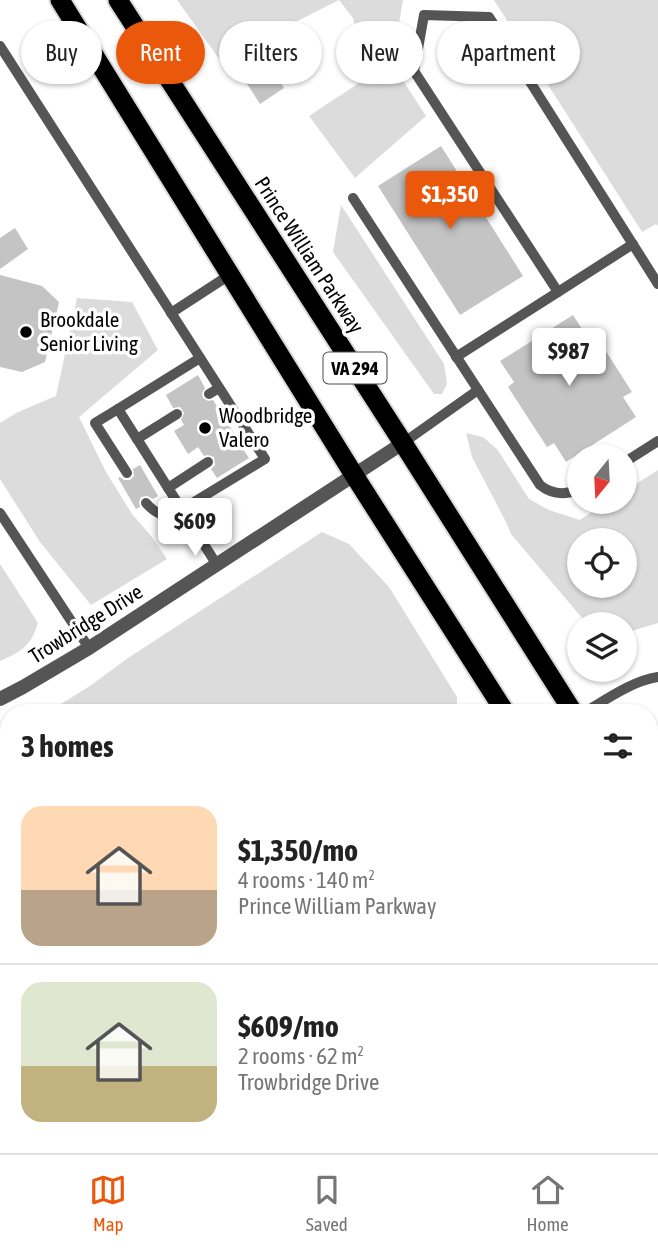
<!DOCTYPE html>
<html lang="en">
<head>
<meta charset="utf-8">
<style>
	:root { --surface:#fff; --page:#f6f6f6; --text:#222; --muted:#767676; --line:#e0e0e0; --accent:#ea580c }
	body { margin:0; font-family:"Asap Condensed",sans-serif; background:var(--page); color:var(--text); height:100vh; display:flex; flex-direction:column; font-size:26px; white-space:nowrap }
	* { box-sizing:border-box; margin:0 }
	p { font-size:23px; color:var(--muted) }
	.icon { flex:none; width:38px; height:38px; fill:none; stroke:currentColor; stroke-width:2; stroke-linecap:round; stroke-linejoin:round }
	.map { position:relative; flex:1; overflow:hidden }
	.details { position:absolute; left:0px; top:704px; width:658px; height:450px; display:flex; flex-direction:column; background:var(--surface); border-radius:28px 28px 0 0; box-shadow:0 2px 5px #0004 }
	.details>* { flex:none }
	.banner { position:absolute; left:21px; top:21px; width:616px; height:63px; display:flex; gap:14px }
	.needle { width:46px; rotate:198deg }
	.buttons { position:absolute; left:567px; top:444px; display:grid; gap:14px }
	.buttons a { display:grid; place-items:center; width:70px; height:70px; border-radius:50%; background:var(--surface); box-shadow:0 2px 5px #0004; font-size:35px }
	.price { position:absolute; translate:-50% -60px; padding:0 16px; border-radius:7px; background:#fff; color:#222; font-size:23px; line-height:46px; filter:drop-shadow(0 2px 4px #0008) }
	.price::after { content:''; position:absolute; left:50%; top:42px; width:21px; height:16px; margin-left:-10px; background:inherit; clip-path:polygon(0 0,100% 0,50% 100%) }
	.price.selected { background:var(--accent); color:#fff }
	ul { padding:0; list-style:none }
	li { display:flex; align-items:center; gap:21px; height:175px; padding:0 21px }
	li+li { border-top:2px solid var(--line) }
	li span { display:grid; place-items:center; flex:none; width:196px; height:140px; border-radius:21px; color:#555 }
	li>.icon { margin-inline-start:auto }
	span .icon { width:84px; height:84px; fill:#fffc; stroke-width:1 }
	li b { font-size:30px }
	h2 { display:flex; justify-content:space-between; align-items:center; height:84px; padding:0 21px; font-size:30px }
	.chip { padding:0 24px; border-radius:32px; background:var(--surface); box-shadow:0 2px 5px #0004; font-size:24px; line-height:63px }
	.chip.selected { background:var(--accent); color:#fff }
	.menu { display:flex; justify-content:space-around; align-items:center; height:98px; border-top:2px solid var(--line); background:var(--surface); font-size:19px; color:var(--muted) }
	.menu a { display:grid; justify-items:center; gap:4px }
	.menu .selected { color:var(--accent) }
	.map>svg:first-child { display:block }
	.green { fill:#dcdcdc; fill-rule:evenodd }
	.building { fill:#c4c4c4 }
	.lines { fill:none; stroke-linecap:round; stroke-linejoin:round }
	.trunk-casing { stroke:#dbdbdb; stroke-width:23 }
	.service { stroke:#555; stroke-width:10 }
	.minor { stroke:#555; stroke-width:14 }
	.trunk { stroke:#000; stroke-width:19 }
	.poi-dot { fill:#000; stroke:#fff; stroke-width:2.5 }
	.labels { text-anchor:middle; stroke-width:7; stroke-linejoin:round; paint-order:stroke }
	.shield { fill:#fff; stroke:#4c4c4c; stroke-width:2 }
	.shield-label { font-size:19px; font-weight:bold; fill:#000 }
	.street-label { font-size:21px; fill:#000; stroke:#fff }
	.poi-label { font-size:21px; fill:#000; stroke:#fff; text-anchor:start }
</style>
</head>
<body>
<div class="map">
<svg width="658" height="1153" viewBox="0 0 658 1153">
	<rect width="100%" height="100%" fill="#fff"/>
	<g class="green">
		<polygon points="177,0 403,0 392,64 426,116 355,178 309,116 368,77 353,18 339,0 220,60"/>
		<polygon points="494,0 658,0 658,226 656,224 642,232"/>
		<polygon points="341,205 444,364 447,384 442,394 434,394 333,252"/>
		<polygon points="77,298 132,302 158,350 79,417 106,472 132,514 151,536 167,559 91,605 40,542 0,479 0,423 16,413 56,396"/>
		<path d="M 466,433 L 483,437 L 497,449 L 529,499 L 549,510 L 580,520 L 607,502 L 625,502 L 625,491 L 658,470 L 658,623 L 625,633 L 625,625 L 588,625 L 511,534 L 506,522 L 472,457 ZM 579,541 L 625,541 L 625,586 L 579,586 Z"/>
		<polygon points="322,532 349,544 389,587 457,697 457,712 48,712 90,686 128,658"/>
		<path d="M 0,564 L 38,623 C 31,646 21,652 0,661 Z"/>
		<polygon points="9,729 9,844 0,849 0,731"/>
		<polygon points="449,1145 615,1145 617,1153 452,1153"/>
	</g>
	<g class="building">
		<polygon points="267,60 284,88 260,104 242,76"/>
		<polygon points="441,146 523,276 460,315 378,186"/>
		<polygon points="15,228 28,249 0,269 0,238"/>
		<polygon points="0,275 42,286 59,302 45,362 22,372 0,367"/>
		<polygon points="573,315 586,335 593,331 632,392 623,397 636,417 566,462 554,443 547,447 508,387 514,382 500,361"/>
		<polygon points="198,375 205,388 202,393 203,398 208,401 213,400 236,436 232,440 232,446 236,450 243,449 249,458 217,478 211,469 215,465 214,457 208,455 204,456 198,447 188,454 174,431 184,425 181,420 184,413 180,407 173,408 166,395"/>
		<polygon points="140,465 158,496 153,499 147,496 141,497 139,502 140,507 136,509 118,478 120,477 124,480 130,480 134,476 133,469"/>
	</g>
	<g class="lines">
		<defs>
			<g id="trunk">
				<polyline points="60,0 354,475 505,712"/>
				<polyline points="118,0 403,443 573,712"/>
				<polyline points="649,847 658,863"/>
				<polyline points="649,994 658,1019"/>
			</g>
		</defs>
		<use href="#trunk" class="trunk-casing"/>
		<g class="service">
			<path d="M 0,46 L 265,459 L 176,513 C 162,517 155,513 146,503"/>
			<path d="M 353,198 L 540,485 C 552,495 565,495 579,490"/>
			<polyline points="633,244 558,292 414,71 424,15 489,17 658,284"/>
			<polyline points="171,313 231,274"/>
			<polyline points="456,357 558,292"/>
			<polyline points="200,358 118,409 217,565"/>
			<polyline points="209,394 219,388"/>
			<polyline points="118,409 95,423 127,473"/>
			<polyline points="137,439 177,414"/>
			<polyline points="239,443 250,436"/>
			<polyline points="403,443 478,390"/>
			<polyline points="625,462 658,441"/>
			<polyline points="168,488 208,462"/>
			<polyline points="0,513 89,648"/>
			<path d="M 585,712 C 607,699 632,681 658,677"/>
			<polyline points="206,1144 206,1153"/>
			<polyline points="367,1144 376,1153"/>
			<polyline points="416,1144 419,1153"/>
			<polyline points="254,1153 264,1144"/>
		</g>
		<polyline class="minor" points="0,699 23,687 89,648 403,443"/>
		<use href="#trunk" class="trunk"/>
	</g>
	<g class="poi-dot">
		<circle cx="26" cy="332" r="7"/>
		<circle cx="205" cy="428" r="7"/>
	</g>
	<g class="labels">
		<rect class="shield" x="323.5" y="352.5" width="63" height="31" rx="5"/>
		<g class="shield-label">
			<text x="355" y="375">VA 294</text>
		</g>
		<g class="street-label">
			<text transform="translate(309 255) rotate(57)" y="7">Prince William Parkway</text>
			<text transform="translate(86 624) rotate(-32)" y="7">Trowbridge Drive</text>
		</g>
		<g class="poi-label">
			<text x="40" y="327">Brookdale<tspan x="40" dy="24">Senior Living</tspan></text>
			<text x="219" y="423">Woodbridge<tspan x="219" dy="24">Valero</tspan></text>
		</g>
	</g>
</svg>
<div class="buttons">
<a><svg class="needle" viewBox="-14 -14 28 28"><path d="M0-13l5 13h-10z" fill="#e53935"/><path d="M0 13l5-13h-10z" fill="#767676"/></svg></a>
<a><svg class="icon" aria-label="locate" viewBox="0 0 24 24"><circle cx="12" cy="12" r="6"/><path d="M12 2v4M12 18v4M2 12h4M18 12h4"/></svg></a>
<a><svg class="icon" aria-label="layers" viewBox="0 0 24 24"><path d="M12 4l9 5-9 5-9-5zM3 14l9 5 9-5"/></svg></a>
</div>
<b class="price selected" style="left:450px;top:231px">$1,350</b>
<b class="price" style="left:569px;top:388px">$987</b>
<b class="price" style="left:195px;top:558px">$609</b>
<div class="banner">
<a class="chip">Buy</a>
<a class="chip selected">Rent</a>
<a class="chip">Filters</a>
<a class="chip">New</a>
<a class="chip">Apartment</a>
</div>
<section class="details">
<h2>3 homes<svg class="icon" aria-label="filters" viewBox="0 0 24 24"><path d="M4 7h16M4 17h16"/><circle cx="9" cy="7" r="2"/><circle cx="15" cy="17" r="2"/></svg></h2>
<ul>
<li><span style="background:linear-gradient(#ffd9b3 60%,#b9a48a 0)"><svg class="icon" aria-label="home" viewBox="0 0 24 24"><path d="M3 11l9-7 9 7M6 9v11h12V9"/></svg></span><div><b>$1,350/mo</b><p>4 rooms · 140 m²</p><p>Prince William Parkway</p></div></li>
<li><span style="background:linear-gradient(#dfe7d0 60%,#c2b280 0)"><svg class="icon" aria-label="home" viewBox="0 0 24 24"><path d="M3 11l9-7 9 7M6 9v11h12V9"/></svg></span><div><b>$609/mo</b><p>2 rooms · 62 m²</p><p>Trowbridge Drive</p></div></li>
</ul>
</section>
</div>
<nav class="menu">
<a class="selected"><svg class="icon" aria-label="map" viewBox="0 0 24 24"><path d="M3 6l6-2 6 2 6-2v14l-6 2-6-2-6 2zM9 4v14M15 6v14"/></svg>Map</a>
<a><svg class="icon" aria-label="saved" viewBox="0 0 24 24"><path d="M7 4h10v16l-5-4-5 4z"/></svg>Saved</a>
<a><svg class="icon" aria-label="home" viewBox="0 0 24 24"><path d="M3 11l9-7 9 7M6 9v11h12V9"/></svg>Home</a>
</nav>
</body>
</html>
